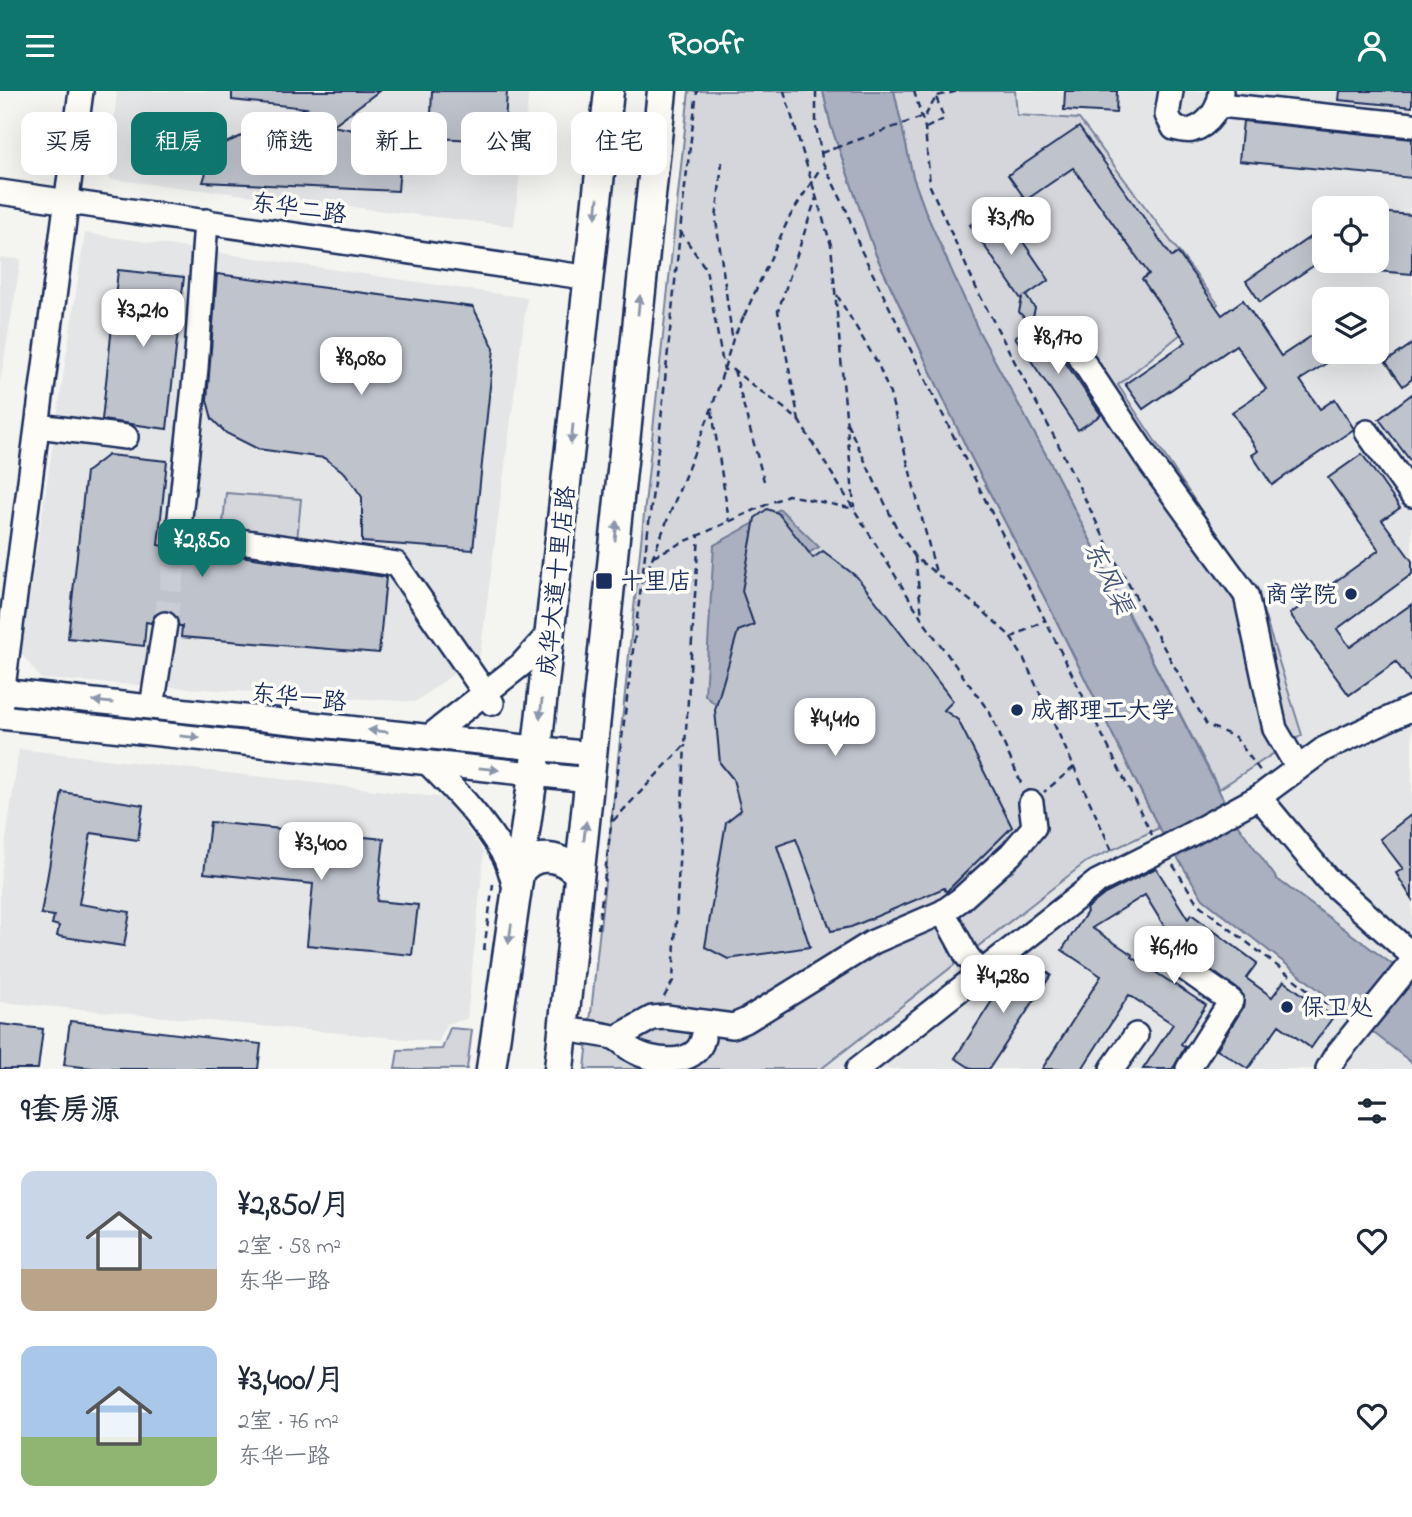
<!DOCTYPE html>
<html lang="zh">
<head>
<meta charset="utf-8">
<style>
	:root { --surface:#fff; --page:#f2f2f3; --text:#1f2937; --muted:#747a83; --accent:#0f766e }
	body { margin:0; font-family:"Indie Flower","LXGW WenKai TC",sans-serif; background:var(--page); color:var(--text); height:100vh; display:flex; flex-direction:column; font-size:26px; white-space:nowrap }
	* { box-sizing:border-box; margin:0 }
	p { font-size:23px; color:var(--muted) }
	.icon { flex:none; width:38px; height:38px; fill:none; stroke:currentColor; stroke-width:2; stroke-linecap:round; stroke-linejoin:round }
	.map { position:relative; height:978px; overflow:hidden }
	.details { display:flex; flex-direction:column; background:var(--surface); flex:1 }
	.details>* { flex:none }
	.hud { position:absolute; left:21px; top:21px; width:700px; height:63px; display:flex; gap:14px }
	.buttons { position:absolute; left:1312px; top:105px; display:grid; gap:14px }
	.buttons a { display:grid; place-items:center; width:77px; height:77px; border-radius:14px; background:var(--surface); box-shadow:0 7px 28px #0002; font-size:35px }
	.price { position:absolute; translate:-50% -60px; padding:0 16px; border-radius:14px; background:#fff; color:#222; font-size:23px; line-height:46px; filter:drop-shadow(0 2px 4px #0008) }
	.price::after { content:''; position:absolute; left:50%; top:42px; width:21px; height:16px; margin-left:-10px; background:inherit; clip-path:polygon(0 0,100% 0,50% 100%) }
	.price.on { background:var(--accent); color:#fff }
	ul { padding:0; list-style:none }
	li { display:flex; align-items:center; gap:21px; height:175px; padding:0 21px }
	li span { display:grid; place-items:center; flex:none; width:196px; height:140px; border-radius:14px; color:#555 }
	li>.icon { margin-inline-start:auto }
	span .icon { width:84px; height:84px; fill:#fffc; stroke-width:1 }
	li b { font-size:30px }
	h2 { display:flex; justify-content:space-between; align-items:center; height:84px; padding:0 21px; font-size:30px }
	.pill { padding:0 24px; border-radius:14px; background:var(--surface); box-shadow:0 7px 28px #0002; font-size:24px; line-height:63px }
	.pill.on { background:var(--accent); color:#fff }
	header { display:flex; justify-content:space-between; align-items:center; height:91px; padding:0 21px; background:var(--accent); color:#fff; font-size:32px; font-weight:700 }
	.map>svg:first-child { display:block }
	.built { fill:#e4e5e6; fill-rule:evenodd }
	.green { fill:#d4d6db; stroke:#78829c; stroke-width:2 }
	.water { fill:#aab0bf; stroke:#717c98; stroke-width:2 }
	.building { fill:#bfc3cc; stroke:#1b2f5e; stroke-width:2 }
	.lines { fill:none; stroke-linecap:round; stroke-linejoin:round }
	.minor-tunnel { stroke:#c9cdd4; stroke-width:23; stroke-dasharray:23 11; stroke-linecap:butt }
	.minor-casing { stroke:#1b2f5e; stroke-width:28 }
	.major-casing { stroke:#1b2f5e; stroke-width:33 }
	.path { stroke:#1b2f5e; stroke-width:2.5; stroke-dasharray:7 5; stroke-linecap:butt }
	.minor { stroke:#fdfcf7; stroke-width:23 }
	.major { stroke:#fdfcf7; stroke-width:28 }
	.path-bridge { stroke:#1b2f5e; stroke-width:2.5; stroke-dasharray:7 5; stroke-linecap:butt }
	.oneway { fill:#8c96aa }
	.poi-dot { fill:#1b2f5e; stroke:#fdfcf7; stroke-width:2.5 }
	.labels { text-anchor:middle; stroke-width:7; stroke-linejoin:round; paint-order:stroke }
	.street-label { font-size:24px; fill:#1b2f5e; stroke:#fdfcf7 }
	.poi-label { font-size:24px; fill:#1b2f5e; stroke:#fdfcf7; text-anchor:start }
	.water-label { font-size:26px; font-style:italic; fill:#46567b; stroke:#fdfcf7 }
</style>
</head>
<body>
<header><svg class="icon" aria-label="menu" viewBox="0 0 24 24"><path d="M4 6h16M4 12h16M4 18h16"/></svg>Roofr<svg class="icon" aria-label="person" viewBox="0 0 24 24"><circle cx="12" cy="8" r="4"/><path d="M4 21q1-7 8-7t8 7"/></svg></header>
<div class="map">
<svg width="1412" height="978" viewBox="0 0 1412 978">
	<rect width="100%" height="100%" fill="#f4f4f1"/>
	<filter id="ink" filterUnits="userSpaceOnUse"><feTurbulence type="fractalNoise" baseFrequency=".0143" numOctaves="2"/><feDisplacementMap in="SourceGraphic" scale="14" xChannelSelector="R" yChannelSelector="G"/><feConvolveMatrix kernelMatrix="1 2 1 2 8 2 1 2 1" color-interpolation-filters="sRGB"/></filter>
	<g filter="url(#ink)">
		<g class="built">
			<polygon points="117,0 529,0 514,135 108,88"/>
			<path d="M 887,0 L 1412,0 L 1412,978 L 585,978 L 831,35 ZM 1325,117 L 1377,117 L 1377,170 L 1325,170 ZM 1325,208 L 1377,208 L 1377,261 L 1325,261 Z"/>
			<polygon points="85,142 527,207 480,564 415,611 41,588 21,562"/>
			<polygon points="0,167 21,168 0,292"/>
			<polygon points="19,658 445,707 484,761 467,928 446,933 439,951 0,911 0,791"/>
		</g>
		<g class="green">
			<polygon points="689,0 823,0 831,35 876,164 969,362 1052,521 1159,737 1086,771 821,978 585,978"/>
			<polygon points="894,0 1015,0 1017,24 1079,28 1218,213 1118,294 1259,507 1302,644 1219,698 1051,373 978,239 926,122 913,86"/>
			<polygon points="226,402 301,408 297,450 222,443"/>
			<polygon points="450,937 472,939 467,978 395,978 398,959 442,958"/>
		</g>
		<g class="water">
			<polygon points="823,0 894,0 913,86 926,122 978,239 1051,373 1233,727 1277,788 1412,888 1412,972 1203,808 1159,737 1052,521 969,362 876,164 831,35"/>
			<polygon points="780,418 819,456 762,488 742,609 716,614 705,604 714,454"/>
		</g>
		<g class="building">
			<polygon points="232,0 379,0 332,35 359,40 400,75 398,100 203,91 214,57 306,17 232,9"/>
			<polygon points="432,0 507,0 504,50 430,47"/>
			<polygon points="1065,0 1117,0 1116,22 1064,19"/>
			<polygon points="1340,0 1412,0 1412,16 1339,9"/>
			<polygon points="1243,30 1412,48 1412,87 1239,70"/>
			<polygon points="1079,36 1172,166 1178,162 1222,224 1243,209 1281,265 1325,236 1325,261 1344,261 1300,289 1320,318 1335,308 1354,338 1272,394 1252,364 1258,360 1232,321 1266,298 1236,254 1143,318 1125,293 1186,251 1142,188 1149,183 1073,77 1026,109 1008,84"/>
			<polygon points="998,114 1049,189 1026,205 1035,217 1031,234 1019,221 1022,207 1021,208 970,134"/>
			<polygon points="1377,121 1412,124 1412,183 1377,180"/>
			<polygon points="1310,146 1325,167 1260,211 1246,190"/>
			<polygon points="118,179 184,186 167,338 102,329"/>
			<polygon points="217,183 473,216 494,257 473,459 362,451 362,406 345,382 324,367 258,358 226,342 212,328 207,309"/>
			<polygon points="1038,231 1101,324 1078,339 1015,246"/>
			<polygon points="1412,253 1412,288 1403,295 1386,271"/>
			<polygon points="1412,303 1412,372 1379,328"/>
			<polygon points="1362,363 1400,417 1382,429 1412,470 1412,483 1337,538 1350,556 1412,513 1412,593 1396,571 1349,604 1290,523 1379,459 1328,387"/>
			<polygon points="108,364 167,370 158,454 163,455 169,466 182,467 190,458 386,486 379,562 181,546 182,535 179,535 174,523 166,519 155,524 151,532 146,531 144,555 68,547 86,381"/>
			<polygon points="767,418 778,422 813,467 823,460 857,486 953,610 944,619 958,629 1012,736 946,801 944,797 851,836 831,840 796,748 777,755 810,856 728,868 705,856 726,731 741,719 733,688 720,672 715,619 738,540 754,534 742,500 755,427"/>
			<polygon points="62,701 143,714 138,749 91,742 79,813 130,821 124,855 57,845 59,835 52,833 54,825 41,823"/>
			<polygon points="1412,723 1412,808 1396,782 1403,778 1380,748"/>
			<polygon points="210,731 384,748 377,810 418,814 412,864 307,854 313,793 204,782"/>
			<polygon points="1156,777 1188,828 1191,823 1257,872 1246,887 1272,906 1284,890 1333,926 1311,957 1279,934 1248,978 1217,958 1243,917 1244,905 1239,899 1170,850 1172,848 1145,804 1092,837 1133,864 1132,866 1206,914 1181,953 1185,956 1175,974 1172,978 1143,978 1173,933 1129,904 1082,978 1042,978 1101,885 1062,859 1087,821 1086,818 1105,803"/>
			<polygon points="1024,866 1051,884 989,978 972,978 955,967 1018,870"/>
			<polygon points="70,930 261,953 258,978 101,978 64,974"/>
			<polygon points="0,933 43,938 38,978 0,978"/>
		</g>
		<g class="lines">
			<polyline class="minor-tunnel" points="165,533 177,457"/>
			<defs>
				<g id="minor">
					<path d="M 1171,0 L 1167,24 L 1174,37 C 1179,38 1187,41 1192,39 C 1209,34 1220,17 1221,0"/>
					<polyline points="1220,14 1412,34"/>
					<polyline points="0,101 590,187"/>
					<polyline points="1070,251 1151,373 1246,504 1275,638 1298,677"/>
					<polyline points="38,335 126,346"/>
					<polyline points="1367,341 1412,404"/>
					<polyline points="179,441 396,473 492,612"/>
					<polyline points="177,454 196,277 206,130"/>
					<polyline points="0,600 592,663"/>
					<polyline points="152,616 165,533"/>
					<polyline points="0,619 81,0"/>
					<polyline points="0,626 589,689"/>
					<polyline points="429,646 522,573 550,542"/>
					<path d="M 428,672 C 456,700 484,729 504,764 C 510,775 512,788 516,800"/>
					<polyline points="1259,706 1327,788 1412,864"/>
					<polyline points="943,821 967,865 981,882"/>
					<polyline points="1163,862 1231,910 1188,978"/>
					<path d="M 564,938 C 580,941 597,942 613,946 C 621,949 625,955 632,959 C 651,971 697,977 703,947"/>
					<polyline points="616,947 652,927 666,926 733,935 747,929 873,851 943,821 960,809 1011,763 1034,736 1031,712"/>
					<polyline points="858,978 1097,791 1165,757 1259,706 1324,658 1412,617"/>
					<polyline points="1112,978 1136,944"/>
					<polyline points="1328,978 1335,966 1412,871"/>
				</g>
				<g id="major">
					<path d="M 519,782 C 534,759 563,764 579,784"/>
					<polyline points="491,978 537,657 609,0"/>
					<polyline points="559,978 662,0"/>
				</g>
			</defs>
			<use href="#minor" class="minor-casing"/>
			<use href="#major" class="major-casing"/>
			<g class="path">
				<polyline points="784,0 831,154 854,416"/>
				<polyline points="816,0 816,35 823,72 846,118 860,157 1152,744"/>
				<polyline points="914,0 925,37 930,95 978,201 1058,353 1113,465 1207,634 1235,646 1261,681"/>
				<polyline points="925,25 937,5 959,0"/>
				<polyline points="926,37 944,28 934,0"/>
				<polyline points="821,62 835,57"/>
				<polyline points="722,71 716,129 732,245"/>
				<path d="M 680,140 L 706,178 L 724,279 L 734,279 C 755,298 779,311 799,330 L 926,534 L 990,622 L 1022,694"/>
				<polyline points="837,204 878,273 890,303 936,482"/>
				<polyline points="734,279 764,390"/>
				<polyline points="712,320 729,430"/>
				<polyline points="799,330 778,220 816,107"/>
				<polyline points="847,332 899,442 915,466 982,519 1009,544 1023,566 1074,676 1044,701"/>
				<polyline points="653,465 788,404 855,418"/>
				<polyline points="915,466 922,525"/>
				<polyline points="643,490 712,317 733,248 744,225"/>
				<polyline points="1011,547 1045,529"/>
				<polyline points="1074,676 1113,762"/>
				<polyline points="613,730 685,654 699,444"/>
				<polyline points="1173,774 1198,813 1344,927"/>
				<polyline points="598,838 657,368 683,112 697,0"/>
				<polyline points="484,859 493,793"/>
				<polyline points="664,906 673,890 685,654"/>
			</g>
			<use href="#minor" class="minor"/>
			<use href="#major" class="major"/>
			<g class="path-bridge">
				<polyline points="835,57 925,25"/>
				<polyline points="744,225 789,127 821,76"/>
			</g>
		</g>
		<defs><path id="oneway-solid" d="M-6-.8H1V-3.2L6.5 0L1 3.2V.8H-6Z" transform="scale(1.75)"/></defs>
		<g class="oneway">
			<use href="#oneway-solid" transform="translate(597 117) rotate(96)"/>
			<use href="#oneway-solid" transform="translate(639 214) rotate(-84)"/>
			<use href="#oneway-solid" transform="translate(572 343) rotate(96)"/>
			<use href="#oneway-solid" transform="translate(616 440) rotate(-84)"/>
			<use href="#oneway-solid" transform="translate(103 611) rotate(-174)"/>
			<use href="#oneway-solid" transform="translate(541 618) rotate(96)"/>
			<use href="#oneway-solid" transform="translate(378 640) rotate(-174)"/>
			<use href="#oneway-solid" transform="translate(190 646) rotate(6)"/>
			<use href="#oneway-solid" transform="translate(489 678) rotate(6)"/>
			<use href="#oneway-solid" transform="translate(585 740) rotate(-83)"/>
			<use href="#oneway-solid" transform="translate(510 843) rotate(98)"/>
		</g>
	</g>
	<g class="poi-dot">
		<rect x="595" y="481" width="18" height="18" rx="3.5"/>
		<circle cx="1351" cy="503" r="7"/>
		<circle cx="1017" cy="619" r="7"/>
		<circle cx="1287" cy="916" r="7"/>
	</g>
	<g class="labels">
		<g class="street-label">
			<text transform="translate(299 117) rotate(8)" y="8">东华二路</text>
			<text transform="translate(556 490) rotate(-84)" y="8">成华大道十里店路</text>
			<text transform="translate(299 606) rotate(6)" y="8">东华一路</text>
		</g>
		<g class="poi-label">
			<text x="620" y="498">十里店</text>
			<text x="1337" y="511" text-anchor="end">商学院</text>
			<text x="1031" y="627">成都理工大学</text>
			<text x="1301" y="924">保卫处</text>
		</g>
		<g class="water-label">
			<text transform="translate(1109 486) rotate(64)" y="9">东风渠</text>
		</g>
	</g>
</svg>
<div class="buttons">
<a><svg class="icon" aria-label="locate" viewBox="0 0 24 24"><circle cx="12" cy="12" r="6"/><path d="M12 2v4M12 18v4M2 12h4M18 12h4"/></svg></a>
<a><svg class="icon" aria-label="layers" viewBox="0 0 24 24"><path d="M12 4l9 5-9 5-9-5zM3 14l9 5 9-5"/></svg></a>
</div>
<b class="price" style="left:1011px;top:166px">¥3,190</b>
<b class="price" style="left:143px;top:258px">¥3,210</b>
<b class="price" style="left:1058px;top:285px">¥8,170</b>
<b class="price" style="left:361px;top:306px">¥8,080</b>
<b class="price on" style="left:202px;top:488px">¥2,850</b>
<b class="price" style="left:835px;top:667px">¥4,410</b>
<b class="price" style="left:321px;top:791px">¥3,400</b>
<b class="price" style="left:1174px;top:895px">¥6,110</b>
<b class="price" style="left:1003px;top:924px">¥4,280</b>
<div class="hud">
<a class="pill">买房</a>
<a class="pill on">租房</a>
<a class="pill">筛选</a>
<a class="pill">新上</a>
<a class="pill">公寓</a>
<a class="pill">住宅</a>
</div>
</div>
<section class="details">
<h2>9套房源<svg class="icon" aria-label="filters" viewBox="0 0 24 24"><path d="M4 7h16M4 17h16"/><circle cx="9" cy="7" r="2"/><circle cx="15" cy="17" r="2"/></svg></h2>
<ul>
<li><span style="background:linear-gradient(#c9d6e8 70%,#b9a48a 0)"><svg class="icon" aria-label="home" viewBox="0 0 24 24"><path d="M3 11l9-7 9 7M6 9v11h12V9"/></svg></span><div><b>¥2,850/月</b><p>2室 · 58 m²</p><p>东华一路</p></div><svg class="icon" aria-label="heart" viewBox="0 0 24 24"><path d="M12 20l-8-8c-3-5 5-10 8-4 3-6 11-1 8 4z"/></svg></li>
<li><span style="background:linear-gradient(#a9c7e8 65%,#8fb573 0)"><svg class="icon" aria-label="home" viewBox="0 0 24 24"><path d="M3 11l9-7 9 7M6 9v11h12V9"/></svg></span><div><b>¥3,400/月</b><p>2室 · 76 m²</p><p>东华一路</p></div><svg class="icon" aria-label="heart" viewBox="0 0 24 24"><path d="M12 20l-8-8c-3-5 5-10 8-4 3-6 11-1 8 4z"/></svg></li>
</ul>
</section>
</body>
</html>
